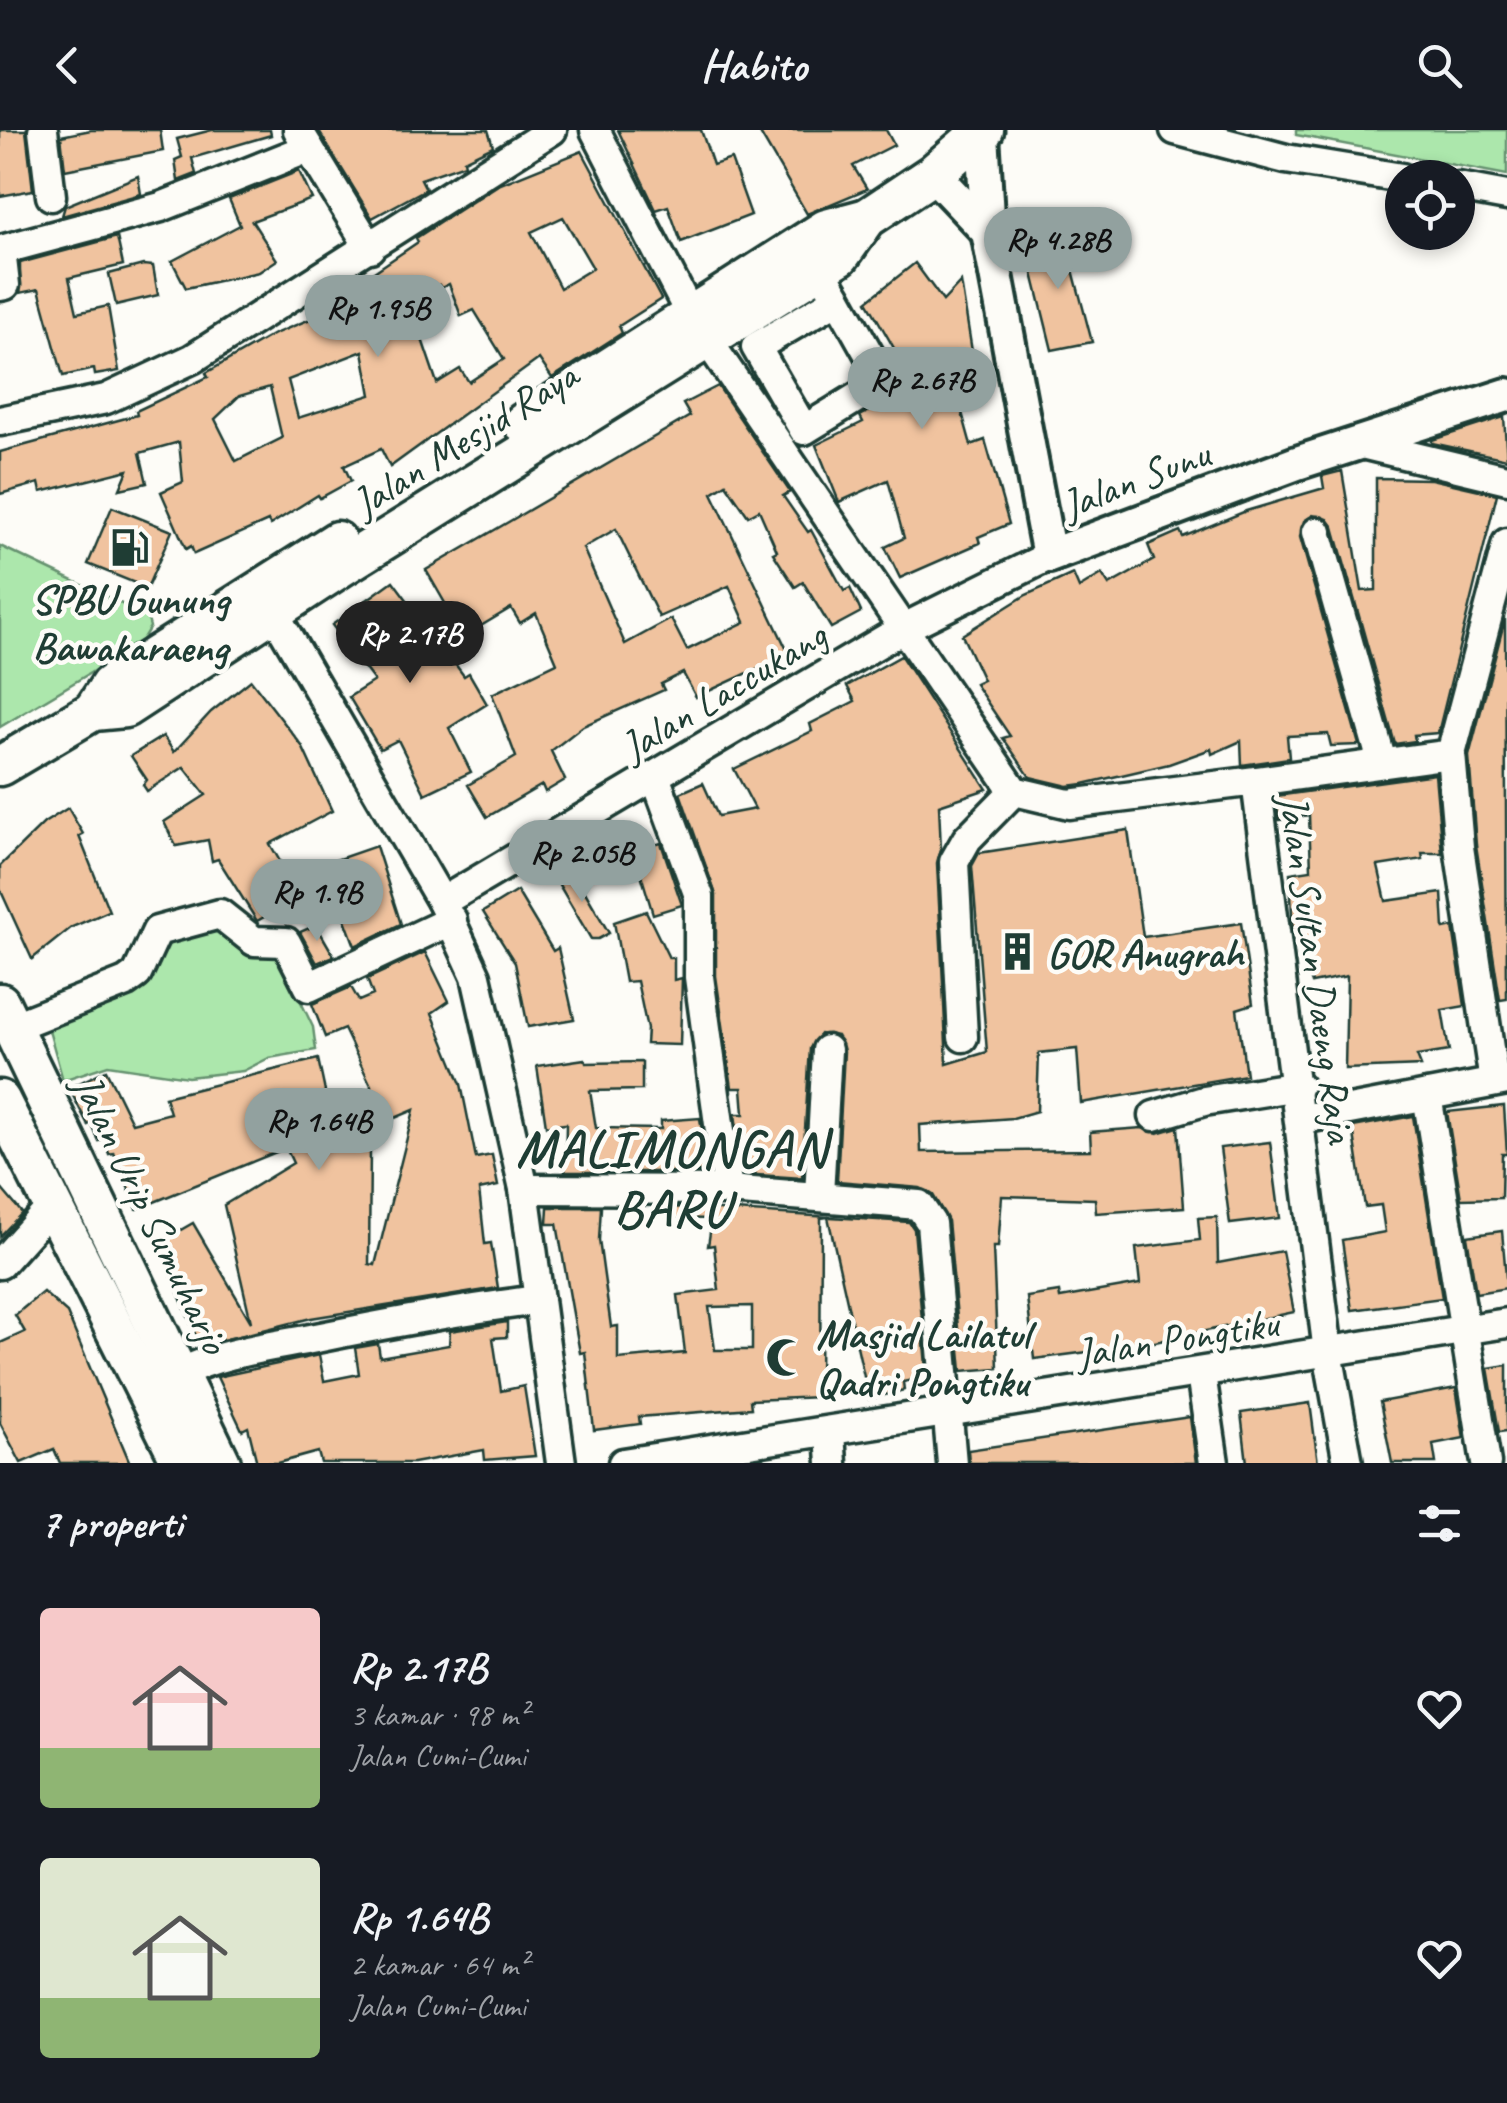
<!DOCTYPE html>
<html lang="id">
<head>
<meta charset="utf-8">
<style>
	:root { --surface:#171b24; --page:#242831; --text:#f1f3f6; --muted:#9ea1a6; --accent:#92a19f }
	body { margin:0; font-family:Caveat,sans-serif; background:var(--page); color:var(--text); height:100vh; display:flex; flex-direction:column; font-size:38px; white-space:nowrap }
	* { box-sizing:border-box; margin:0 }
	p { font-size:32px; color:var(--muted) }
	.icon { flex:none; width:55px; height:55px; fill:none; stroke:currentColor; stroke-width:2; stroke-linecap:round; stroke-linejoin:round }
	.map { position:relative; height:1333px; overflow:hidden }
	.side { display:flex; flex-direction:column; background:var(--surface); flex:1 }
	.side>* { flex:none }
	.controls { position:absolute; left:1385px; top:30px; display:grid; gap:20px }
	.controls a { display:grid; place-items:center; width:90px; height:90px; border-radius:50%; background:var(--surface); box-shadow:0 5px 15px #0003; font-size:50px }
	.price { position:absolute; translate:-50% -85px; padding:0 22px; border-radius:35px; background:var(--accent); color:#111; font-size:32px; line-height:65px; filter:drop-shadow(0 2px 5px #0008) }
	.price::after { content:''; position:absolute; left:50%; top:60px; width:30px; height:22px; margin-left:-15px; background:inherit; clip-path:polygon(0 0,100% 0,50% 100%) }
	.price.selected { background:#222; color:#fff }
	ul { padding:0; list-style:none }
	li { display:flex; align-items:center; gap:30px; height:250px; padding:0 40px }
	li span { display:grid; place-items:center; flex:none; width:280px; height:200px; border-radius:10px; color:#555 }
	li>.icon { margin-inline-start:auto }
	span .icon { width:120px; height:120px; fill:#fffc; stroke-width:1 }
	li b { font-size:42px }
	h2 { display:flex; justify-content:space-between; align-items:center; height:120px; padding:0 40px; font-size:42px }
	header { display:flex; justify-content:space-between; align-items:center; height:130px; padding:0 40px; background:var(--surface); font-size:45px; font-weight:700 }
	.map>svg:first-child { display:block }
	.green { fill:#ace7ac; stroke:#669270; stroke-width:2.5 }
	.building { fill:#f0c39f; stroke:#1f3d34; stroke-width:2.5; fill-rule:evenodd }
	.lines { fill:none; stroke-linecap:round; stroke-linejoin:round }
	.minor-casing { stroke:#1f3d34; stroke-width:35 }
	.major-casing { stroke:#1f3d34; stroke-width:40 }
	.highway-casing { stroke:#1f3d34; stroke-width:45 }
	.minor { stroke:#fdfcf7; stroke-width:28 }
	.major { stroke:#fdfcf7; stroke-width:32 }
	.highway { stroke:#fdfcf7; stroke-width:38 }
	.labels { text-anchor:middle; stroke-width:9; stroke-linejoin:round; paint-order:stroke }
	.street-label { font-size:42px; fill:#1f3d34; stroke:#fdfcf7 }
	.poi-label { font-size:42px; font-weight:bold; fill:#1f3d34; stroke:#fdfcf7; text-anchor:start }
	.district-label { font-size:52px; font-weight:bold; letter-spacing:2.5px; fill:#1f3d34; stroke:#fdfcf7 }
</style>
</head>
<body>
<header><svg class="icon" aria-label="back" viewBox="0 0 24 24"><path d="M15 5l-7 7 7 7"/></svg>Habito<svg class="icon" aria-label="search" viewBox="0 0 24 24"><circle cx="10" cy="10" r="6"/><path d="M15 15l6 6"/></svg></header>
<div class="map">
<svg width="1507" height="1333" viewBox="0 0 1507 1333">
	<rect width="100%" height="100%" fill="#fdfcf7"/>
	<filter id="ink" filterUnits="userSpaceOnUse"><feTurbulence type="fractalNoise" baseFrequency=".01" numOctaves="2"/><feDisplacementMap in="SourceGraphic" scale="20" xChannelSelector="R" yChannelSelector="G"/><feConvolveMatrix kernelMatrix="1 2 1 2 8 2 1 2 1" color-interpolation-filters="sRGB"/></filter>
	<g filter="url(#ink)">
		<g class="green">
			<polygon points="1296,0 1507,0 1507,45 1296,5"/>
			<polygon points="0,416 147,486 150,497 140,513 0,597"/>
			<polygon points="210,792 278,824 313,897 316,920 269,928 243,941 188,947 108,935 63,950 48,897 106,870 159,807"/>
		</g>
		<g class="building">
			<polygon points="0,0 26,0 33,60 0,66"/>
			<polygon points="91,0 160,0 163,21 65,40 61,6"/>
			<polygon points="212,0 270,0 271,5 192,28 196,44 178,51 175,30 182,27 177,9"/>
			<polygon points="318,0 488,0 493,16 464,30 465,34 421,49 426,59 372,88"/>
			<polygon points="618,0 701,0 713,35 731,29 751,85 681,112 668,76 656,80"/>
			<polygon points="758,0 886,0 894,15 853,36 867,59 807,84"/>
			<path d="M 582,21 L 661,169 L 619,196 L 622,203 L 552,248 L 539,229 L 390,337 L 381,319 L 344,336 L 351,351 L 320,368 L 318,365 L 270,395 L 268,391 L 194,424 L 191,416 L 186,419 L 161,362 L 183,352 L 179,312 L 140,323 L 147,353 L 120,359 L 128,340 L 41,362 L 39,353 L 0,364 L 0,322 L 137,285 L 136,281 L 208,247 L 206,243 L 274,204 L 320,185 L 316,176 L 355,155 L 418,112 L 416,108 L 498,55 ZM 563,87 L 593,138 L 560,158 L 531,102 ZM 449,154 L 461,186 L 474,180 L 504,229 L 469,252 L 460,239 L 437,253 L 410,174 L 439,155 L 441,158 ZM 363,221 L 371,265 L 298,288 L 288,250 ZM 270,257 L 282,308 L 236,331 L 215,289 L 239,266 Z"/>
			<polygon points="299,41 312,69 252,91 277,130 259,142 186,158 172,131 240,95 229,69"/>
			<polygon points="138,46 141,64 62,86 65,76"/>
			<polygon points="1063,102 1092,212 1052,220 1025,111"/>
			<polygon points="117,107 123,135 69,148 77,183 108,176 119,241 95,245 94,239 63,246 39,159 20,163 20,133"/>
			<polygon points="915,133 943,171 961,152 977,253 955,257 971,315 985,310 1009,394 978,407 980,413 900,448 885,417 904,408 888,350 839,372 816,315 863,292 860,286 905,263 899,227 867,171"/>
			<polygon points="143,135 153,136 158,165 116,175 109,144"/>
			<path d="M 718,256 L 790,362 L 783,366 L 808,402 L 811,400 L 844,461 L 850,458 L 861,482 L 831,498 L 803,452 L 795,457 L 773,423 L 777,421 L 759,380 L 748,386 L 726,354 L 712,363 L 789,524 L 696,567 L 683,543 L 661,554 L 664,560 L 583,596 L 551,621 L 565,650 L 545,662 L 542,655 L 487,687 L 468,655 L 516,627 L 492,564 L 557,533 L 536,483 L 520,493 L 511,478 L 464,506 L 426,440 L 690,286 L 683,274 ZM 616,399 L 659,487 L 729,456 L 745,492 L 687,520 L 671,489 L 625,514 L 583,418 Z"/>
			<polygon points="1504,287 1507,329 1432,313 1432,310"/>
			<polygon points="1342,341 1362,461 1376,460 1376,348 1431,349 1497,364 1438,603 1414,605 1415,611 1395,614 1334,397 1328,389 1313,385 1304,391 1300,407 1359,615 1331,616 1328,604 1287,606 1289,628 1242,635 1241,611 1212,624 1211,619 1169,634 1083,654 1068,656 1030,647 1003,608 1010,606 975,554 983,550 962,505 1026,465 1073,444 1079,458 1102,444 1109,455 1154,430 1148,415 1180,401 1183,407 1246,381 1324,358 1322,346"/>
			<polygon points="112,377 172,401 147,458 88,434"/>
			<polygon points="393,451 464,546 469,543 487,574 449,598 471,642 425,664 398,610 380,619 349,567 374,551 332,495"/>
			<polygon points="1505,489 1507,869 1500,870 1476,715 1469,626"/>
			<polygon points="901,526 987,659 939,675 941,720 937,733 947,934 987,922 972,736 979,723 1128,700 1143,807 1241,793 1253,874 1237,879 1246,945 1081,973 1077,919 1039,923 1037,981 1013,988 920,995 921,1022 1091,1020 1090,1002 1142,998 1158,1003 1178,997 1184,1077 1096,1083 1095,1069 1002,1066 998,1117 993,1117 998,1238 962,1241 948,1091 933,1065 920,1058 837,1051 844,921 837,906 820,904 810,918 802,1048 743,1044 735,984 744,984 742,958 732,958 716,846 716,765 680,663 703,653 718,686 755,679 734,639 812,601 810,594 855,571 847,556"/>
			<polygon points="251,550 302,616 332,681 270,714 300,766 257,791 218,729 212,731 208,710 176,716 164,692 206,665 184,637 147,661 143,655 147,650 131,626 163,606 174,622 211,582"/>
			<polygon points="1435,644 1442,723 1422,723 1423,729 1378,736 1386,771 1442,763 1444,799 1453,797 1465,876 1442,880 1449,921 1417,926 1421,936 1345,939 1347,846 1312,853 1297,805 1293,805 1290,743 1311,740 1309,685 1279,690 1276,666"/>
			<polygon points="68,678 83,704 79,706 109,781 72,797 32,829 0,759 0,736 44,693"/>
			<polygon points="661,713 682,775 653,784 634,721"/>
			<polygon points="376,716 401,794 355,816 324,734"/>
			<polygon points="571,738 609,803 598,809 591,809 555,748"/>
			<polygon points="517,761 553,821 558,818 574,889 528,897 515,833 483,782"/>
			<polygon points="646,781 669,828 674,828 674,850 682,848 680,915 646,914 647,899 637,851 625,852 614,792"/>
			<polygon points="316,795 334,826 317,833 300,802"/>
			<polygon points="425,822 449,871 432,883 461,954 476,1028 492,1025 498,1056 479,1060 485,1114 491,1113 498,1158 311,1188 200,1216 158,1113 193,1093 251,1192 224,1075 293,1033 286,1018 137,1079 114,1023 109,1024 104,1009 99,1011 91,993 88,995 69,958 106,940 132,993 170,983 165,967 318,929 336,1013 341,1018 370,1016 369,1134 375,1135 414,980 388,991 344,899 325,907 312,874 351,857 359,871 373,865 367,849"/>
			<polygon points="585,929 586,933 642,932 642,960 590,961 596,998 661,999 661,991 700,988 708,1042 565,1042 566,994 546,996 537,936"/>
			<polygon points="1504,976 1507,1024 1502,1024 1501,1068 1461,1069 1447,982"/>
			<polygon points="1413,986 1442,1168 1352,1180 1342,1110 1385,1102 1381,1075 1365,1077 1353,997"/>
			<polygon points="1270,1012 1280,1088 1230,1094 1220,1018"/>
			<polygon points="0,1057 22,1083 0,1106"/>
			<path d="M 548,1077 L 601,1077 L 599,1110 L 611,1197 L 618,1196 L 618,1229 L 685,1223 L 678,1165 L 719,1160 L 714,1115 L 708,1116 L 712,1089 L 667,1088 L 670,1077 L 909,1092 L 914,1099 L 927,1247 L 903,1252 L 904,1260 L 869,1269 L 828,1087 L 821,1088 L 820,1267 L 750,1270 L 751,1278 L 639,1287 L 640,1294 L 594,1300 L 585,1222 L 580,1223 L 557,1094 L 547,1094 ZM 752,1176 L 752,1220 L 715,1220 L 709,1177 Z"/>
			<polygon points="1217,1087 1218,1133 1282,1121 1294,1182 1141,1215 1034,1229 1027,1167 1059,1162 1060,1168 1140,1154 1136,1118 1200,1110 1198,1088"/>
			<polygon points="1502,1101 1507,1158 1476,1163 1467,1106"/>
			<polygon points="43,1162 67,1183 130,1333 60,1333 54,1319 21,1333 0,1293 0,1213 25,1202 15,1185"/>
			<polygon points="507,1192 507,1207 493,1208 501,1261 524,1256 535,1326 485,1330 484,1320 413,1333 321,1333 318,1322 278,1333 257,1333 248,1297 242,1300 217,1247 319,1225 324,1251 359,1244 355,1218 378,1214 380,1227 449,1215 450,1201"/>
			<polygon points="1507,1235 1507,1301 1499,1302 1488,1238"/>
			<polygon points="1456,1258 1464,1308 1433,1314 1436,1333 1392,1333 1380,1272"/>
			<polygon points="1310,1273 1318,1333 1247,1333 1241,1283"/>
			<polygon points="1190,1287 1196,1333 969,1333 968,1320"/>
		</g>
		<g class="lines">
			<defs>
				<g id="minor">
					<polyline points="43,0 51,66"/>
					<polyline points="298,0 370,118"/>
					<polyline points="595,0 691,186"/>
					<polyline points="1175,0 1286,29 1402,48"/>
					<polyline points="1458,57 1507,66"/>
					<polyline points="819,137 838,169 756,217 804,300 884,251 838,169"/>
					<polyline points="0,156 5,155 1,120 161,77 309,18"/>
					<polyline points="706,208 1014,661 1069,674 1256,651 1328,1222 1348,1333"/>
					<polyline points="0,291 106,269 192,229 552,0"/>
					<polyline points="1357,313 1507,349"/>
					<polyline points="1317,402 1382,632"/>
					<polyline points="274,483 442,772 476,846 524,1059 561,1333"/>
					<polyline points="1451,624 1459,717 1494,952"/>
					<polyline points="656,649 699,766 699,847 728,1060"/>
					<polyline points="1256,651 1451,624 1507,413"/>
					<polyline points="442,772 904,498 1049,426"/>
					<polyline points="12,897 126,852 137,844 157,801 220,784 254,811 286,812 309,857 452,790"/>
					<polyline points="963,907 954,732 967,709 1014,661"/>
					<polyline points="1427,965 1486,1333"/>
					<polyline points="1154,986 1204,971 1298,956"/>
					<polyline points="1302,989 1507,950"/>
					<polyline points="524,1059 728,1060 919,1075 931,1093 952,1333"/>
					<polyline points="819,1065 827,920"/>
					<polyline points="0,1134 53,1075"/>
					<path d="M 180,1243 C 222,1222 270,1217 316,1208 C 390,1193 463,1179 539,1170"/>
					<polyline points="1201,1244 1214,1333"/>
					<polyline points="830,1303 832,1333"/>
					<polyline points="623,1333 1507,1193"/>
				</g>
				<g id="major">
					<polyline points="982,5 988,102 1049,426 1297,333 1507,265"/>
					<polyline points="933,44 988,102"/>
				</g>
				<g id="highway">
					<polyline points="523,293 826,99 867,88"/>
					<polyline points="93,581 110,555 337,411"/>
					<polyline points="0,636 93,581 125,578 341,437 840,126 867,88 933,44 984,0"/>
					<polyline points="0,873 221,1333"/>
					<polyline points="0,970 182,1333"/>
				</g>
			</defs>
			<use href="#minor" class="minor-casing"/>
			<use href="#major" class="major-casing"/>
			<use href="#highway" class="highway-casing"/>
			<use href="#minor" class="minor"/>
			<use href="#major" class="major"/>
			<use href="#highway" class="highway"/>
		</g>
	</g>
	<defs>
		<symbol id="fuel-bare" viewBox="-9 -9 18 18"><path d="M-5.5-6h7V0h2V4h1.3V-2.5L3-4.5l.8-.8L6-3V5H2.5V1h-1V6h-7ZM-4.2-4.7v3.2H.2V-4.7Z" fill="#1f3d34" stroke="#fdfcf7" stroke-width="2.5" paint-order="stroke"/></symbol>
		<symbol id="building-bare" viewBox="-9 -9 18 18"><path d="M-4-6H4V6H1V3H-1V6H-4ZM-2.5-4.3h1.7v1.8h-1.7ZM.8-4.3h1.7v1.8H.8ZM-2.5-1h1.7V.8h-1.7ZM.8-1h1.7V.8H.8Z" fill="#1f3d34" stroke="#fdfcf7" stroke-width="2.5" paint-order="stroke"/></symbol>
		<symbol id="mosque-bare" viewBox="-9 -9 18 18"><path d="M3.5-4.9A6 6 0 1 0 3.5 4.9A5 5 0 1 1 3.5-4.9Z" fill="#1f3d34" stroke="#fdfcf7" stroke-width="2.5" paint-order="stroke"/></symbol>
	</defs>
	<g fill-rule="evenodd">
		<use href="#fuel-bare" x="102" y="390" width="55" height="55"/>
		<use href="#building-bare" x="990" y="794" width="55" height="55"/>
		<use href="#mosque-bare" x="758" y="1200" width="55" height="55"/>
	</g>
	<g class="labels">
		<g class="street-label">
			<text transform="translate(464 308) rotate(-32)" y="15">Jalan Mesjid Raya</text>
			<text transform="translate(1135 348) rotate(-21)" y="15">Jalan Sunu</text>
			<text transform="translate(723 560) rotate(-31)" y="15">Jalan Laccukang</text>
			<text transform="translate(1318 838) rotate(82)" y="15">Jalan Sultan Daeng Raja</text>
			<text transform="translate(152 1083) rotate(64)" y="15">Jalan Urip Sumuharjo</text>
			<text transform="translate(1177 1207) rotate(-9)" y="15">Jalan Pongtiku</text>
		</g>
		<g class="poi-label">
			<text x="130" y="483" text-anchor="middle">SPBU Gunung<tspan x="130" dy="48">Bawakaraeng</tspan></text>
			<text x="1047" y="837">GOR Anugrah</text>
			<text x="816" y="1218">Masjid Lailatul<tspan x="816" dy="48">Qadri Pongtiku</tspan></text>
		</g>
		<g class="district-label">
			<text x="672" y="1036">MALIMONGAN<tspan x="672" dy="60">BARU</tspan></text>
		</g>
	</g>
</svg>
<div class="controls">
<a><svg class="icon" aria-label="locate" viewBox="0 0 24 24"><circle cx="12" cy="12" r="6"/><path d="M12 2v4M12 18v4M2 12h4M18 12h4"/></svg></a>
</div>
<b class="price" style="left:1058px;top:162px">Rp 4.28B</b>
<b class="price" style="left:378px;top:230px">Rp 1.95B</b>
<b class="price" style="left:922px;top:302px">Rp 2.67B</b>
<b class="price selected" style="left:410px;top:556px">Rp 2.17B</b>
<b class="price" style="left:582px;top:775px">Rp 2.05B</b>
<b class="price" style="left:317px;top:814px">Rp 1.9B</b>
<b class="price" style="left:319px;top:1043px">Rp 1.64B</b>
</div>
<section class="side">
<h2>7 properti<svg class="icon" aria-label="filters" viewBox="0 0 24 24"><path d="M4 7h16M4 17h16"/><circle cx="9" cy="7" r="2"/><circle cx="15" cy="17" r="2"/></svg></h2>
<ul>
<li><span style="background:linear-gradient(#f6c9c9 70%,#8fb573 0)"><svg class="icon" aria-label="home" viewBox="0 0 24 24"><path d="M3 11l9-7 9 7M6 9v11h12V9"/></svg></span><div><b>Rp 2.17B</b><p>3 kamar · 98 m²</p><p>Jalan Cumi-Cumi</p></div><svg class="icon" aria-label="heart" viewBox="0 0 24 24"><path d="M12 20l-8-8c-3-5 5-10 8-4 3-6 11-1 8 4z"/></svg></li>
<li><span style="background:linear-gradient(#dfe7d0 70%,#8fb573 0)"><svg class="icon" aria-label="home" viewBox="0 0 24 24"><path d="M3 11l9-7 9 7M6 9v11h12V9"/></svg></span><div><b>Rp 1.64B</b><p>2 kamar · 64 m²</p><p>Jalan Cumi-Cumi</p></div><svg class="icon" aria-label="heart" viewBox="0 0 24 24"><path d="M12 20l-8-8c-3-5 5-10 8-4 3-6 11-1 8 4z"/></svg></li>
</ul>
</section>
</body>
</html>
